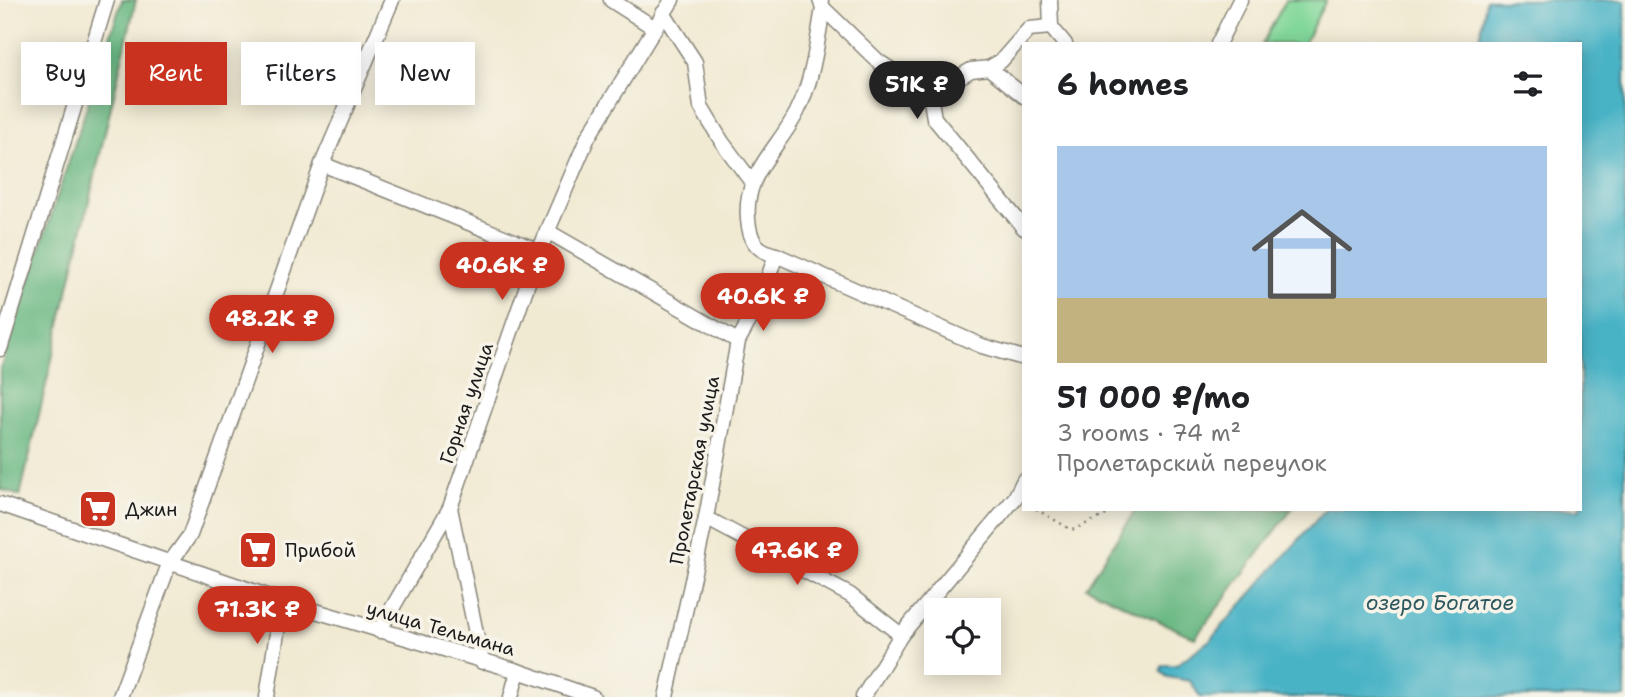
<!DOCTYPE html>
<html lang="en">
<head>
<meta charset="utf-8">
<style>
	:root { --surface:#fff; --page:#f2f2f2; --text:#202124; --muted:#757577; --line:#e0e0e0; --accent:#c8321e }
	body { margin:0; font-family:"Shantell Sans",sans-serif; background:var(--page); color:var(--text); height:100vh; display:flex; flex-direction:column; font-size:26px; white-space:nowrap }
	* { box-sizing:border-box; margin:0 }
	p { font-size:23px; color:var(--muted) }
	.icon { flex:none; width:38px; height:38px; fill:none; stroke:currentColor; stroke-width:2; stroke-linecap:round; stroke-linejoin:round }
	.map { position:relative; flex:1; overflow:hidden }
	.sheet { position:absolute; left:1022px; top:42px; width:560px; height:469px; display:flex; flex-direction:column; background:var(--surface); border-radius:0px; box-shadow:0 4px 18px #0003 }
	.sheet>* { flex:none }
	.top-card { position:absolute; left:21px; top:42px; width:665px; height:63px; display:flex; gap:14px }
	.fabs { position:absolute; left:924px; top:598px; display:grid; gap:14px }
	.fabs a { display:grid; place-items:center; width:77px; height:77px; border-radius:0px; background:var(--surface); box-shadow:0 4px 18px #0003; font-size:35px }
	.price { position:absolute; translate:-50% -60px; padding:0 16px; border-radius:24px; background:var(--accent); color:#fff; font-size:23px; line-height:46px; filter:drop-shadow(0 2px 4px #0008) }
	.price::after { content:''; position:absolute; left:50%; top:42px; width:21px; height:16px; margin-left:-10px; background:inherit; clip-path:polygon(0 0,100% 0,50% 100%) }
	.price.on { background:#222; color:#fff }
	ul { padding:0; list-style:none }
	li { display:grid; align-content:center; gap:14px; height:371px; padding:0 35px }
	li+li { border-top:2px solid var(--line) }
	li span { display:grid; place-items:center; height:217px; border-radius:0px; color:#555 }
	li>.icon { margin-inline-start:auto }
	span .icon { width:126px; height:126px; fill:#fffc; stroke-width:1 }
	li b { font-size:30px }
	h2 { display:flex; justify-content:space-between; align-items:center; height:84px; padding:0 35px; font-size:30px }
	.chip { padding:0 24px; border-radius:0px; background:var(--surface); box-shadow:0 4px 18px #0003; font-size:24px; line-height:63px }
	.chip.on { background:var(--accent); color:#fff }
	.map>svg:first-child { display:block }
	.green { fill:#82d79a; stroke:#4f7a5b; stroke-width:2 }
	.forest { fill:#69b882; stroke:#426a4f; stroke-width:2 }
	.water { fill:#48b3c6; stroke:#326871; stroke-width:2 }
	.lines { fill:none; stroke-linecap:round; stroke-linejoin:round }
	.minor-casing { stroke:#868378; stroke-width:17 }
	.path { stroke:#868378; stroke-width:2.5; stroke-dasharray:2 5; stroke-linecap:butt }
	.minor { stroke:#fff; stroke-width:14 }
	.labels { text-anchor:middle; stroke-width:7; stroke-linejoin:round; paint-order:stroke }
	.street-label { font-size:19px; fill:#1c1c1c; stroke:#f7f3e8 }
	.poi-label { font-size:19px; fill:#1c1c1c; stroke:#f7f3e8; text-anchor:start }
	.water-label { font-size:21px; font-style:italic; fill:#2e5860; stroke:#f7f3e8 }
</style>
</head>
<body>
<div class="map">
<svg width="1625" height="697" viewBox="0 0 1625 697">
	<rect width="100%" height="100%" fill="#f7f3e8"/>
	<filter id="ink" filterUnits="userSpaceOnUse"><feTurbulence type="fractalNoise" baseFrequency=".0143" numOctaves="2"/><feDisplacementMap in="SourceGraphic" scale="14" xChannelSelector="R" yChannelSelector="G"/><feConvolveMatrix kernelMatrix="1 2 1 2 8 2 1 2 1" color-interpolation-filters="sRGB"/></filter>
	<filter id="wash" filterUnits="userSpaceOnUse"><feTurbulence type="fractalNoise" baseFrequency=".00686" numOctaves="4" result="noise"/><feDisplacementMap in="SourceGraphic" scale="28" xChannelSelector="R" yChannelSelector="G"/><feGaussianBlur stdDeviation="1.57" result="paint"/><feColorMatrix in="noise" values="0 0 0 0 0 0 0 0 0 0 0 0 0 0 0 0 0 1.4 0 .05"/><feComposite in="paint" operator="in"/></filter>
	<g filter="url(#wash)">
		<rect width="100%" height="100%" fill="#f1ead3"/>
		<polygon class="green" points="1286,0 1326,0 1304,44 1262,44"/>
		<g class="forest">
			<polygon points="122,0 136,0 20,496 0,489 0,370"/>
			<polygon points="1136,509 1292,509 1195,638 1086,587"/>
		</g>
		<polygon class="water" points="1486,0 1625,0 1625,697 1200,697 1190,681 1167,677 1160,671 1163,665 1176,665 1210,640 1326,509 1580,509 1580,44 1479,44"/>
	</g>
	<g filter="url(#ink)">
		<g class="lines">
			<defs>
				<g id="minor">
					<polyline points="611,0 653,27"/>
					<polyline points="1050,0 1051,27 1065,44"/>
					<polyline points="823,8 879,62 930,95 934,118 1024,228"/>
					<polyline points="663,13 695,62 701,107 722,142 751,181"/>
					<polyline points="1218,44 1240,0"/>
					<polyline points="989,68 1024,96"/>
					<polyline points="930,95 971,70 989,68 1001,61 1029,29 1051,27"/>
					<polyline points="322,164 539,251"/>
					<polyline points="547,231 738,341"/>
					<polyline points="776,255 982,346 1024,358"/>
					<polyline points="0,349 107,0"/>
					<polyline points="0,504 282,601 518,671 593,697"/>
					<polyline points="450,508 482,662"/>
					<polyline points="706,518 850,595 901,635"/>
					<polyline points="379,631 450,508 539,251 588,137 672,0"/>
					<polyline points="120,697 169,564 190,535 322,164 392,0"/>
					<polyline points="267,697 282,601"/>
					<polyline points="511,697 518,671"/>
					<path d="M 666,697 L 706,518 L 738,341 L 760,301 L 776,255 C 759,251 752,244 749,227 C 740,176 776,153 797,112 C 813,80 817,43 823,8 L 820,0"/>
					<polyline points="863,697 901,635 1015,498 1024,480"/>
				</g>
			</defs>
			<use href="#minor" class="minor-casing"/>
			<polyline class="path" points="1036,509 1072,530 1111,513"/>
			<use href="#minor" class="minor"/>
		</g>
	</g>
	<defs>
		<symbol id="supermarket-square" viewBox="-11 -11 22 22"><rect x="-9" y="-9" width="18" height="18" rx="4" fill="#c8321e" stroke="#f7f3e8"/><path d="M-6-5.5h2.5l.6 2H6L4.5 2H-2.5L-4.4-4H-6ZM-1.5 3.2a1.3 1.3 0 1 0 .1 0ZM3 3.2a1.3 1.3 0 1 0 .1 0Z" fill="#fff"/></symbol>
	</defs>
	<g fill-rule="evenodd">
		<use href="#supermarket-square" x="76" y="487" width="44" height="44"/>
		<use href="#supermarket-square" x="236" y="528" width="44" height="44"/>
	</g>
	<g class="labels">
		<g class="street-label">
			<text transform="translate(466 403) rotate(-71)" y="7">Горная улица</text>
			<text transform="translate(694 470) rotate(-79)" y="7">Пролетарская улица</text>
			<text transform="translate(441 628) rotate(16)" y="7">улица Тельмана</text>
		</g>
		<g class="poi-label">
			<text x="125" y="516">Джин</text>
			<text x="285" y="557">Прибой</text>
		</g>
		<g class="water-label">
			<text x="1440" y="610">озеро Богатое</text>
		</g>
	</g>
</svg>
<div class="fabs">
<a><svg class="icon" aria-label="locate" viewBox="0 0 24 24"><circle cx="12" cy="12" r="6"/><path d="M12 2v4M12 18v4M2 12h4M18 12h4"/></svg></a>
</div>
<b class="price on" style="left:917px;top:121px">51K ₽</b>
<b class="price" style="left:502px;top:302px">40.6K ₽</b>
<b class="price" style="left:763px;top:333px">40.6K ₽</b>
<b class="price" style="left:272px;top:355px">48.2K ₽</b>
<b class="price" style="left:797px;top:587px">47.6K ₽</b>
<b class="price" style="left:257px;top:646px">71.3K ₽</b>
<div class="top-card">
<a class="chip">Buy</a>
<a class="chip on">Rent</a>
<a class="chip">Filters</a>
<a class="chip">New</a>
</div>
<section class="sheet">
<h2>6 homes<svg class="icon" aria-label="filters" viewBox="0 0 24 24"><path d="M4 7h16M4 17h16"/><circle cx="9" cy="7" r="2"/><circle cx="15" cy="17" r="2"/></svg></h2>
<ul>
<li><span style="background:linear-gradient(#a9c7e8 70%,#c2b280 0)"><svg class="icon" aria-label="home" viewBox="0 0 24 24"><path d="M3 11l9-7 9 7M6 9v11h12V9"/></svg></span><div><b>51 000 ₽/mo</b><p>3 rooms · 74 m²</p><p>Пролетарский переулок</p></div></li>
</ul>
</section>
</div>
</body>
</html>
